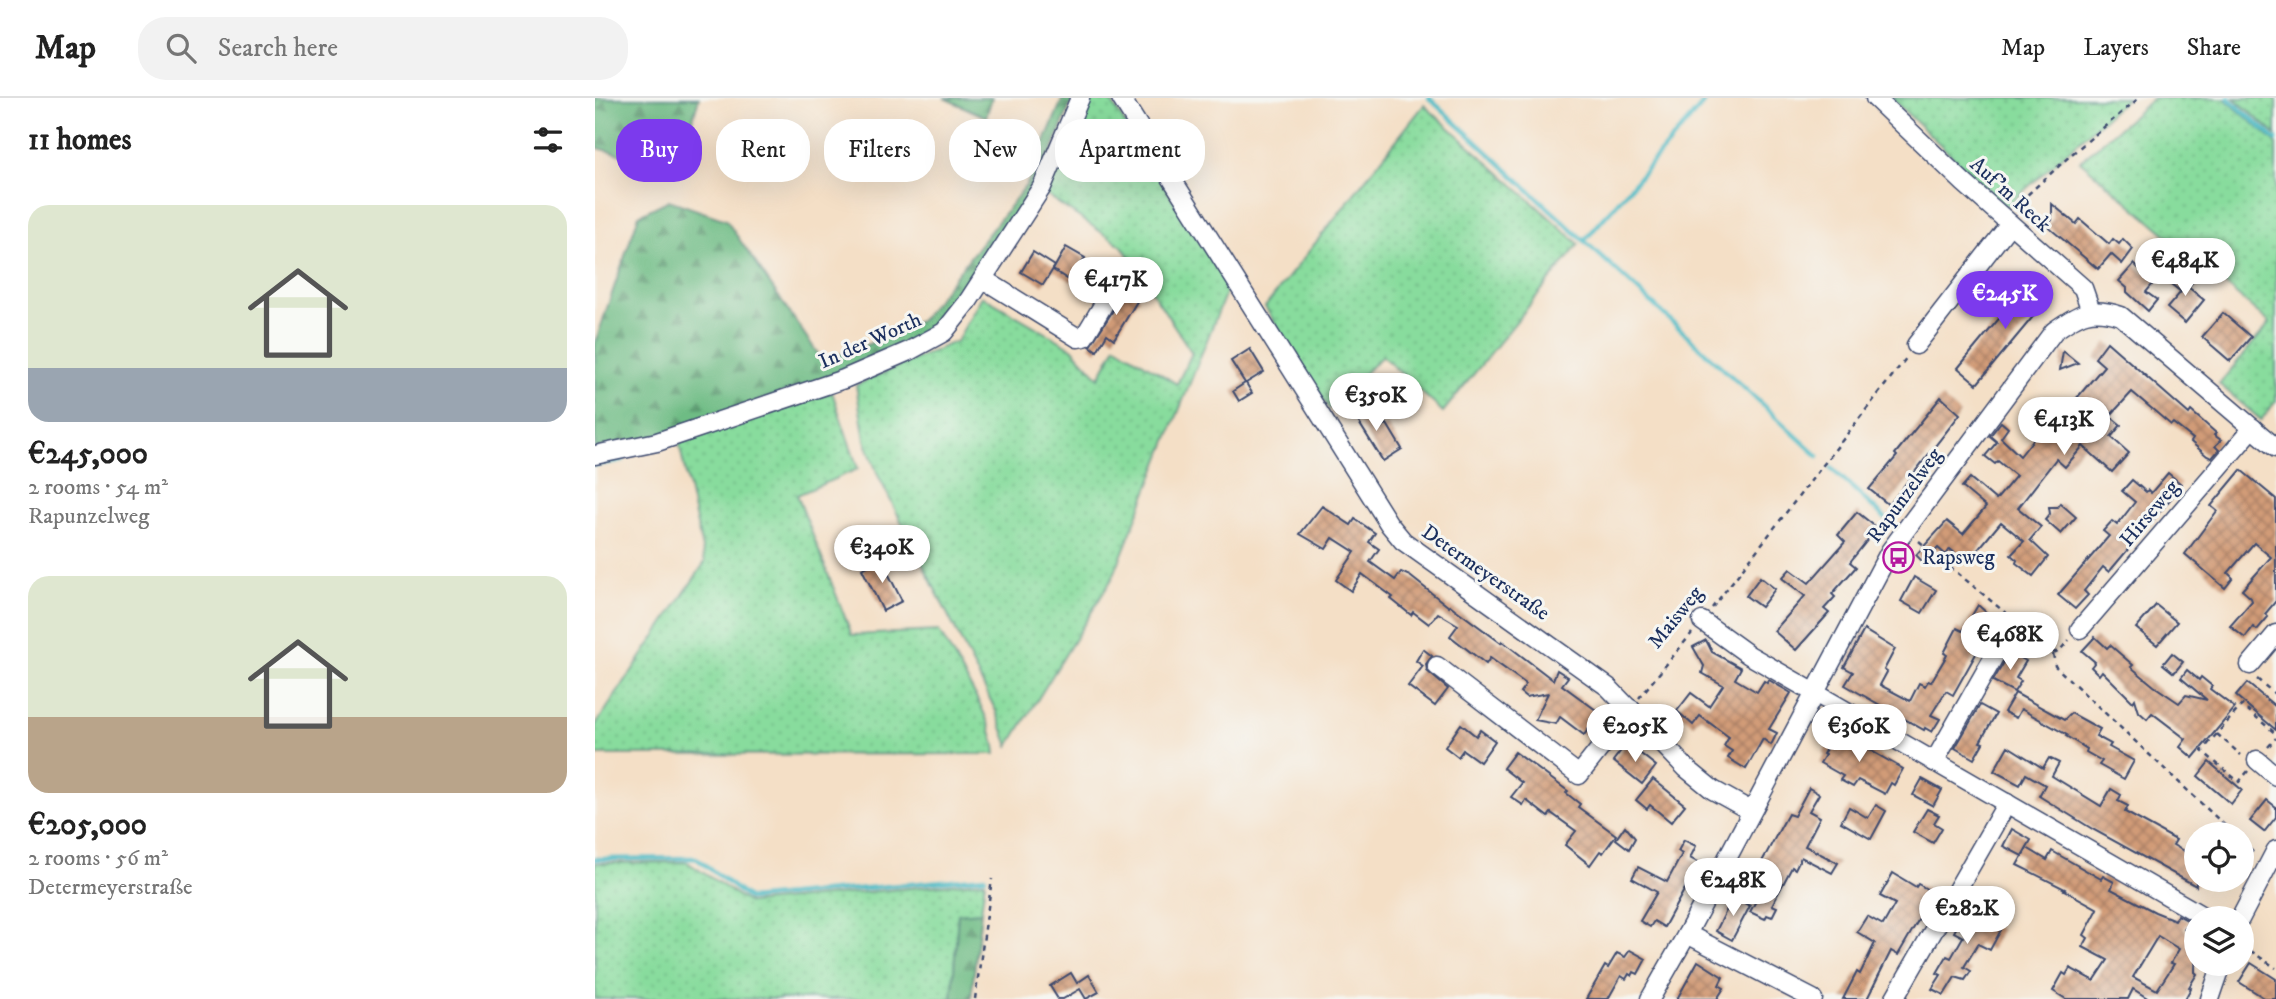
<!DOCTYPE html>
<html lang="en">
<head>
<meta charset="utf-8">
<style>
	:root { --surface:#fff; --page:#f2f2f2; --text:#222; --muted:#767676; --line:#e0e0e0; --accent:#7c3aed }
	body { margin:0; font-family:"IM FELL DW Pica",serif; background:var(--page); color:var(--text); height:100vh; display:flex; flex-direction:column; font-size:26px; white-space:nowrap }
	* { box-sizing:border-box; margin:0 }
	p { font-size:23px; color:var(--muted) }
	.icon { flex:none; width:38px; height:38px; fill:none; stroke:currentColor; stroke-width:2; stroke-linecap:round; stroke-linejoin:round }
	.map { position:relative; flex:1; overflow:hidden }
	.panel { display:flex; flex-direction:column; background:var(--surface); width:595px }
	.panel>* { flex:none }
	.banner { position:absolute; left:21px; top:21px; width:665px; height:63px; display:flex; gap:14px }
	.buttons { position:absolute; left:1589px; top:724px; display:grid; gap:14px }
	.buttons a { display:grid; place-items:center; width:70px; height:70px; border-radius:50%; background:var(--surface); box-shadow:0 7px 28px #0002; font-size:35px }
	.price { position:absolute; translate:-50% -60px; padding:0 16px; border-radius:24px; background:#fff; color:#222; font-size:23px; line-height:46px; filter:drop-shadow(0 2px 4px #0008) }
	.price::after { content:''; position:absolute; left:50%; top:42px; width:21px; height:16px; margin-left:-10px; background:inherit; clip-path:polygon(0 0,100% 0,50% 100%) }
	.price.on { background:var(--accent); color:#fff }
	ul { padding:0; list-style:none }
	li { display:grid; align-content:center; gap:14px; height:371px; padding:0 28px }
	li span { display:grid; place-items:center; height:217px; border-radius:21px; color:#555 }
	li>.icon { margin-inline-start:auto }
	span .icon { width:126px; height:126px; fill:#fffc; stroke-width:1 }
	li b { font-size:30px }
	h2 { display:flex; justify-content:space-between; align-items:center; height:84px; padding:0 28px; font-size:30px }
	.chip { padding:0 24px; border-radius:28px; background:var(--surface); box-shadow:0 7px 28px #0002; font-size:24px; line-height:63px }
	.chip.on { background:var(--accent); color:#fff }
	header { display:flex; align-items:center; gap:42px; box-sizing:border-box; height:98px; padding:0 35px; background:var(--surface); border-bottom:2px solid var(--line) }
	header strong { font-size:33px }
	nav { display:flex; gap:38px; margin-inline-start:auto; font-size:24px }
	.search { width:490px; height:63px; background:var(--page); display:flex; align-items:center; gap:18px; box-sizing:border-box; padding:0 24px; border-radius:28px; color:var(--muted); font-size:26px }
	main { display:flex; flex:1; min-height:0 }
	.map>svg:first-child { display:block }
	.grass { fill:url(#grass-dots); stroke:#52867e; stroke-width:2 }
	.forest { fill:url(#forest-firs); stroke:#447671; stroke-width:2 }
	.lines { fill:none; stroke-linecap:round; stroke-linejoin:round }
	.stream { stroke:#4cbac4; stroke-width:4.5 }
	.building { fill:url(#building-cross-hatch); fill-rule:evenodd }
	.minor-casing { stroke:#3c496e; stroke-width:21 }
	.path { stroke:#3c496e; stroke-width:2.5; stroke-dasharray:5 5; stroke-linecap:butt }
	.minor { stroke:#fff; stroke-width:18 }
	.labels { text-anchor:middle; stroke-width:6; stroke-linejoin:round; paint-order:stroke }
	.street-label { font-size:21px; fill:#1b2f5e; stroke:#f6f6f2 }
	.poi-label { font-size:21px; fill:#1b2f5e; stroke:#f6f6f2; text-anchor:start }
</style>
</head>
<body>
<header>
<strong>Map</strong>
<div class="search"><svg class="icon" aria-label="search" viewBox="0 0 24 24"><circle cx="10" cy="10" r="6"/><path d="M15 15l6 6"/></svg>Search here</div>
<nav><a>Map</a><a>Layers</a><a>Share</a></nav>
</header>
<main>
<section class="panel">
<h2>11 homes<svg class="icon" aria-label="filters" viewBox="0 0 24 24"><path d="M4 7h16M4 17h16"/><circle cx="9" cy="7" r="2"/><circle cx="15" cy="17" r="2"/></svg></h2>
<ul>
<li><span style="background:linear-gradient(#dfe7d0 75%,#9aa5b1 0)"><svg class="icon" aria-label="home" viewBox="0 0 24 24"><path d="M3 11l9-7 9 7M6 9v11h12V9"/></svg></span><div><b>€245,000</b><p>2 rooms · 54 m²</p><p>Rapunzelweg</p></div></li>
<li><span style="background:linear-gradient(#dfe7d0 65%,#b9a48a 0)"><svg class="icon" aria-label="home" viewBox="0 0 24 24"><path d="M3 11l9-7 9 7M6 9v11h12V9"/></svg></span><div><b>€205,000</b><p>2 rooms · 56 m²</p><p>Determeyerstraße</p></div></li>
</ul>
</section>
<div class="map">
<svg width="1681" height="901" viewBox="0 0 1681 901">
	<defs>
		<pattern id="grass-dots" width="8" height="8" patternUnits="userSpaceOnUse" patternTransform="scale(1.75)"><rect width="8" height="8" fill="#88dc9d"/><path d="M2 2h.1M6 6h.1" fill="none" stroke="#75bd8a" stroke-width="1.8" stroke-linecap="round"/></pattern>
		<pattern id="forest-firs" width="22" height="20" patternUnits="userSpaceOnUse" patternTransform="scale(1.75)"><rect width="22" height="20" fill="#6ebc84"/><path d="M5 1l3.5 6h-7zM16 11l3.5 6h-7z" fill="#5a996f"/></pattern>
		<pattern id="building-cross-hatch" width="8" height="8" patternUnits="userSpaceOnUse" patternTransform="scale(1.75)"><rect width="8" height="8" fill="#d19b77"/><path d="M0 0l8 8M0 8l8-8" fill="none" stroke="#a97f65"/></pattern>
	</defs>
	<rect width="100%" height="100%" fill="#f6f6f2"/>
	<filter id="ink" filterUnits="userSpaceOnUse"><feTurbulence type="fractalNoise" baseFrequency=".0143" numOctaves="2"/><feDisplacementMap in="SourceGraphic" scale="14" xChannelSelector="R" yChannelSelector="G"/><feConvolveMatrix kernelMatrix="1 2 1 2 8 2 1 2 1" color-interpolation-filters="sRGB"/></filter>
	<filter id="wash" filterUnits="userSpaceOnUse"><feTurbulence type="fractalNoise" baseFrequency=".00686" numOctaves="4" result="noise"/><feDisplacementMap in="SourceGraphic" scale="28" xChannelSelector="R" yChannelSelector="G"/><feGaussianBlur stdDeviation="1.57" result="paint"/><feColorMatrix in="noise" values="0 0 0 0 0 0 0 0 0 0 0 0 0 0 0 0 0 1.4 0 .05"/><feComposite in="paint" operator="in"/></filter>
	<g filter="url(#wash)">
		<rect width="100%" height="100%" fill="#f4dfc6"/>
		<g class="grass">
			<polygon points="494,0 514,0 633,189 518,479 414,648 401,613 283,377 270,342 261,287 362,243 387,198 477,250 504,280 521,248 582,286 597,255 527,148 451,97"/>
			<polygon points="1296,0 1532,0 1411,109"/>
			<polygon points="1559,0 1629,0 1681,45 1681,303 1666,322 1624,286 1675,225 1485,63"/>
			<polygon points="1639,0 1681,0 1681,37"/>
			<polygon points="829,7 984,146 848,314 787,258 734,311 670,209"/>
			<path d="M 237,294 L 263,371 L 202,397 L 257,537 L 344,533 C 362,566 399,621 401,656 L 0,657 L 0,628 L 110,464 L 84,345 Z"/>
			<polygon points="92,764 154,805 390,783 386,814 363,816 357,901 0,901 0,765"/>
		</g>
		<g class="forest">
			<polygon points="0,0 104,0 89,49 58,66 0,49"/>
			<polygon points="349,0 397,0 391,19"/>
			<polygon points="468,0 478,0 443,88 347,230 312,251 61,339 0,350 0,245 44,117 74,102 131,122 228,263 295,238 326,222 432,86"/>
			<polygon points="386,814 376,901 357,901 363,816"/>
		</g>
		<g class="lines">
			<g class="stream">
				<polyline points="834,0 1223,358"/>
				<polyline points="1633,0 1681,42"/>
				<polyline points="989,143 1113,0"/>
				<polyline points="0,367 28,362"/>
				<polyline points="1236,370 1290,420"/>
				<polyline points="0,761 101,760 154,801 390,779"/>
			</g>
		</g>
		<g id="blocks">
			<g class="building">
				<polygon points="1457,106 1481,126 1485,121 1514,146 1518,141 1524,146 1528,141 1538,151 1527,166 1516,156 1503,171 1452,128 1457,122"/>
				<polygon points="471,149 490,160 477,184 458,172"/>
				<polygon points="438,154 460,168 448,187 426,174"/>
				<polygon points="1539,166 1549,175 1552,171 1563,180 1551,194 1562,202 1553,213 1532,194 1532,190 1524,183"/>
				<polygon points="1588,171 1600,181 1593,189 1609,202 1590,225 1572,210 1586,194 1576,186"/>
				<polygon points="1437,181 1456,197 1382,286 1363,270"/>
				<polygon points="525,188 544,200 519,241 512,236 502,253 495,248 523,205 524,199 522,192"/>
				<polygon points="1628,215 1656,239 1635,263 1607,239"/>
				<polygon points="1512,244 1594,316 1596,313 1621,335 1619,337 1626,342 1620,348 1624,352 1617,360 1612,358 1596,344 1598,341 1578,325 1576,327 1537,294 1515,318 1526,327 1516,339 1534,355 1517,374 1488,348 1470,369 1461,361 1423,410 1446,429 1435,442 1453,459 1438,478 1421,465 1422,462 1416,457 1429,443 1406,424 1372,465 1355,451 1351,457 1343,450 1329,465 1321,457 1352,423 1368,436 1391,409 1367,389 1375,380 1401,402 1421,378 1403,363 1400,366 1390,358 1402,344 1395,338 1406,324 1413,330 1406,340 1425,358 1449,328 1455,333 1467,319 1475,326 1489,308 1481,301 1509,268 1500,260"/>
				<polygon points="655,251 669,274 651,285 657,295 644,303 638,293 650,285 636,263"/>
				<polygon points="1468,253 1483,265 1465,272"/>
				<polygon points="808,284 822,297 808,311 794,298"/>
				<polygon points="1346,299 1365,316 1294,407 1274,391 1302,358 1300,356"/>
				<polygon points="766,304 783,331 792,326 807,351 788,363 761,320 758,322 752,313"/>
				<polygon points="1646,372 1681,401 1681,503 1670,516 1673,519 1662,532 1658,529 1650,540 1635,528 1657,503 1656,500 1647,492 1676,459 1659,445 1633,475 1638,480 1630,490 1590,456 1622,413 1616,408"/>
				<polygon points="1573,375 1586,386 1582,391 1583,392 1514,474 1508,469 1489,493 1493,497 1480,511 1463,497 1514,438 1508,433 1517,423 1522,427 1540,404 1527,393 1537,382 1551,394 1553,392 1556,395"/>
				<polygon points="1465,405 1481,419 1466,436 1450,422 1455,416 1454,409 1462,409"/>
				<polygon points="727,408 756,427 760,421 780,435 774,444 784,451 775,464 800,482 806,474 815,478 854,509 855,507 860,511 906,545 907,543 958,582 962,572 973,579 967,587 1005,615 989,637 965,619 961,626 940,622 953,595 931,599 925,594 931,586 895,560 891,566 855,538 863,527 843,515 834,526 818,514 816,517 796,501 798,499 767,476 756,493 741,482 760,454 738,440 731,451 705,436"/>
				<polygon points="1262,414 1282,430 1255,464 1261,469 1237,496 1240,499 1229,511 1234,515 1201,552 1179,533 1210,498 1187,480 1195,471 1214,485 1250,444 1243,437"/>
				<polygon points="286,461 307,503 288,513 267,471"/>
				<polygon points="1165,479 1180,491 1166,509 1151,498"/>
				<polygon points="1319,479 1341,492 1327,515 1306,503"/>
				<polygon points="1383,507 1394,517 1389,524 1396,529 1358,597 1351,593 1336,617 1345,621 1337,634 1330,630 1329,632 1250,587 1258,574 1249,569 1269,532 1300,551 1289,572 1292,574 1285,587 1315,603 1324,585 1330,588 1333,583 1336,584 1352,557 1349,555 1362,530 1368,533"/>
				<polygon points="1561,507 1582,524 1562,547 1541,530"/>
				<polygon points="1500,539 1512,550 1515,547 1538,567 1536,569 1559,588 1584,605 1591,597 1612,602 1586,580 1592,572 1604,582 1606,579 1617,588 1615,591 1640,610 1598,660 1585,649 1591,641 1557,615 1552,621 1544,614 1540,601 1538,604 1507,573 1504,577 1496,569 1500,564 1487,553"/>
				<polygon points="1111,542 1117,554 1146,570 1140,581 1162,594 1169,583 1172,585 1174,582 1196,595 1174,631 1182,635 1176,647 1168,641 1151,671 1133,660 1137,653 1129,648 1134,639 1105,618 1098,627 1082,613 1096,595 1114,608 1128,587 1107,575 1109,568 1098,549"/>
				<polygon points="828,551 837,558 831,566 832,573 853,591 840,608 813,588 828,568 821,563"/>
				<polygon points="1415,554 1431,563 1421,580 1426,583 1419,594 1398,583"/>
				<polygon points="1577,555 1588,564 1579,575 1568,566"/>
				<polygon points="1652,585 1681,609 1681,632 1641,598"/>
				<polygon points="1420,595 1469,622 1476,615 1505,631 1501,638 1516,646 1514,649 1539,663 1529,681 1504,667 1507,663 1491,654 1492,651 1471,638 1472,637 1426,611 1421,620 1409,614"/>
				<polygon points="1385,607 1401,616 1385,644 1388,645 1379,661 1360,650"/>
				<polygon points="866,626 881,638 885,632 900,643 885,664 868,652 863,659 850,649"/>
				<polygon points="1241,633 1308,671 1299,687 1296,685 1290,696 1263,682 1258,689 1245,682 1248,678 1225,665 1230,657 1228,656"/>
				<polygon points="1032,645 1061,668 1047,686 1018,663"/>
				<polygon points="1413,648 1448,670 1454,660 1464,665 1457,678 1506,708 1516,691 1526,697 1523,703 1533,708 1530,714 1581,742 1578,747 1601,760 1601,788 1499,732 1444,698 1450,687 1431,676 1425,687 1399,673"/>
				<polygon points="920,654 973,693 971,695 985,706 983,709 1021,737 1008,755 1005,753 995,767 970,747 981,733 956,715 953,719 931,702 928,707 916,699 927,685 908,670"/>
				<polygon points="1614,664 1647,692 1636,706 1603,678"/>
				<polygon points="1058,681 1090,707 1076,724 1055,707 1052,711 1041,702"/>
				<polygon points="1327,681 1347,692 1338,708 1318,697"/>
				<polygon points="1214,690 1224,696 1214,713 1225,719 1210,748 1243,765 1237,775 1206,759 1200,771 1197,769 1177,807 1182,809 1177,819 1172,817 1170,821 1155,814 1170,786 1158,780 1193,716 1199,718"/>
				<polygon points="1672,702 1681,709 1681,719 1669,734 1655,723"/>
				<polygon points="1281,707 1291,713 1276,741 1246,724 1254,709 1273,720"/>
				<polygon points="1332,711 1344,717 1339,725 1347,730 1338,745 1318,734"/>
				<polygon points="1030,728 1040,740 1034,751 1021,741"/>
				<polygon points="1417,731 1436,742 1427,758 1408,748"/>
				<polygon points="1089,742 1101,748 1095,760 1104,765 1069,829 1059,823 1055,829 1045,823 1062,794 1037,780 1043,769 1072,784 1087,756 1083,753"/>
				<path d="M 1432,750 L 1452,762 L 1457,753 L 1506,781 L 1508,778 L 1519,784 L 1516,791 L 1560,814 L 1580,822 L 1583,817 L 1594,823 L 1589,831 L 1601,838 L 1600,874 L 1602,876 L 1594,889 L 1596,890 L 1590,901 L 1554,901 L 1538,891 L 1533,901 L 1471,901 L 1458,893 L 1468,875 L 1471,877 L 1475,870 L 1499,883 L 1513,862 L 1488,849 L 1493,840 L 1489,837 L 1503,811 L 1469,792 L 1470,791 L 1422,767 ZM 1563,838 L 1584,851 L 1576,865 L 1579,866 L 1562,892 L 1538,879 Z"/>
				<polygon points="1298,775 1321,789 1323,786 1339,795 1303,857 1296,853 1272,901 1248,901 1262,874 1265,876 1280,845 1262,834 1272,818 1288,827 1300,806 1285,798"/>
				<polygon points="1138,799 1155,808 1137,842 1121,833"/>
				<polygon points="1375,805 1401,820 1397,827 1406,832 1395,852 1383,846 1369,869 1376,873 1370,882 1360,879 1349,897 1337,891 1346,877 1342,875 1352,858 1356,860 1368,839 1359,834"/>
				<polygon points="1035,852 1051,861 1043,876 1039,874 1037,878 1034,876 1031,881 1026,878 1013,901 991,901 1010,868 1013,870 1022,855 1030,859"/>
				<polygon points="1103,863 1128,879 1124,887 1129,890 1122,901 1082,901"/>
				<polygon points="1656,865 1681,881 1681,901 1671,901 1644,884"/>
				<polygon points="476,875 482,885 494,877 504,894 491,901 485,891 468,901 463,901 455,888"/>
			</g>
		</g>
	</g>
	<g filter="url(#ink)">
		<use href="#blocks" fill-opacity="0" stroke="#3c496e" stroke-width="2"/>
		<g class="lines">
			<defs>
				<g id="minor">
					<polyline points="526,0 794,426 808,443 1013,589 1091,670 1118,692 1156,713"/>
					<polyline points="1280,0 1369,85 1488,190 1496,213"/>
					<polyline points="388,181 483,240 489,239 513,199"/>
					<polyline points="1321,247 1415,126"/>
					<polyline points="0,357 62,344 249,281 314,253 349,234 372,205 447,89 485,0"/>
					<polyline points="1107,523 1154,557 1613,821"/>
					<polyline points="1485,531 1658,330"/>
					<polyline points="1655,567 1681,536"/>
					<polyline points="842,568 984,677 1036,611"/>
					<polyline points="1662,662 1681,678"/>
					<polyline points="1339,664 1413,534"/>
					<polyline points="1645,821 1681,752"/>
					<polyline points="1092,836 1218,901"/>
					<path d="M 1055,901 L 1092,836 L 1295,453 L 1459,233 C 1484,215 1496,208 1526,218 L 1681,350"/>
					<polyline points="1299,901 1412,705"/>
					<polyline points="1615,901 1627,866"/>
				</g>
			</defs>
			<use href="#minor" class="minor-casing"/>
			<g class="path">
				<polyline points="1418,110 1478,55 1544,0"/>
				<polyline points="1324,443 1413,517"/>
				<polyline points="1117,510 1312,259"/>
				<polyline points="1428,530 1458,555 1460,568 1640,737"/>
				<polyline points="1458,555 1465,552 1474,542"/>
				<polyline points="1662,581 1681,597"/>
				<polyline points="1044,600 1097,535"/>
				<polyline points="1622,636 1646,657"/>
				<polyline points="1673,649 1681,640"/>
				<polyline points="1653,673 1644,684 1607,653 1647,607 1681,636"/>
				<polyline points="1647,744 1660,756"/>
				<polyline points="1647,847 1681,870"/>
				<polyline points="380,901 397,781"/>
			</g>
			<use href="#minor" class="minor"/>
		</g>
	</g>
	<defs>
		<symbol id="bus-ring" viewBox="-11 -11 22 22"><circle r="9.5" fill="#f6f6f2" stroke="#b5179e" stroke-width="1.5"/><path d="M-5-6H5V4H4V6H2V4H-2V6H-4V4H-5ZM-3.5-4V0h7V-4ZM-3.5 1.2v1.5H-2V1.2ZM2 1.2v1.5H3.5V1.2Z" fill="#b5179e"/></symbol>
	</defs>
	<g fill-rule="evenodd">
		<use href="#bus-ring" x="1286" y="442" width="35" height="35"/>
	</g>
	<g class="labels">
		<g class="street-label">
			<text transform="translate(1416 96) rotate(42)" y="7">Auf'm Reck</text>
			<text transform="translate(275 242) rotate(-24)" y="7">In der Worth</text>
			<text transform="translate(1309 397) rotate(-54)" y="7">Rapunzelweg</text>
			<text transform="translate(1554 415) rotate(-50)" y="7">Hirseweg</text>
			<text transform="translate(891 474) rotate(35)" y="7">Determeyerstraße</text>
			<text transform="translate(1080 519) rotate(-51)" y="7">Maisweg</text>
		</g>
		<g class="poi-label">
			<text x="1327" y="466">Rapsweg</text>
		</g>
	</g>
</svg>
<div class="buttons">
<a><svg class="icon" aria-label="locate" viewBox="0 0 24 24"><circle cx="12" cy="12" r="6"/><path d="M12 2v4M12 18v4M2 12h4M18 12h4"/></svg></a>
<a><svg class="icon" aria-label="layers" viewBox="0 0 24 24"><path d="M12 4l9 5-9 5-9-5zM3 14l9 5 9-5"/></svg></a>
</div>
<b class="price" style="left:1590px;top:200px">€484K</b>
<b class="price" style="left:521px;top:219px">€417K</b>
<b class="price on" style="left:1410px;top:233px">€245K</b>
<b class="price" style="left:781px;top:335px">€350K</b>
<b class="price" style="left:1469px;top:359px">€413K</b>
<b class="price" style="left:287px;top:487px">€340K</b>
<b class="price" style="left:1415px;top:574px">€468K</b>
<b class="price" style="left:1040px;top:666px">€205K</b>
<b class="price" style="left:1264px;top:666px">€360K</b>
<b class="price" style="left:1138px;top:820px">€248K</b>
<b class="price" style="left:1372px;top:848px">€282K</b>
<div class="banner">
<a class="chip on">Buy</a>
<a class="chip">Rent</a>
<a class="chip">Filters</a>
<a class="chip">New</a>
<a class="chip">Apartment</a>
</div>
</div>
</main>
</body>
</html>
